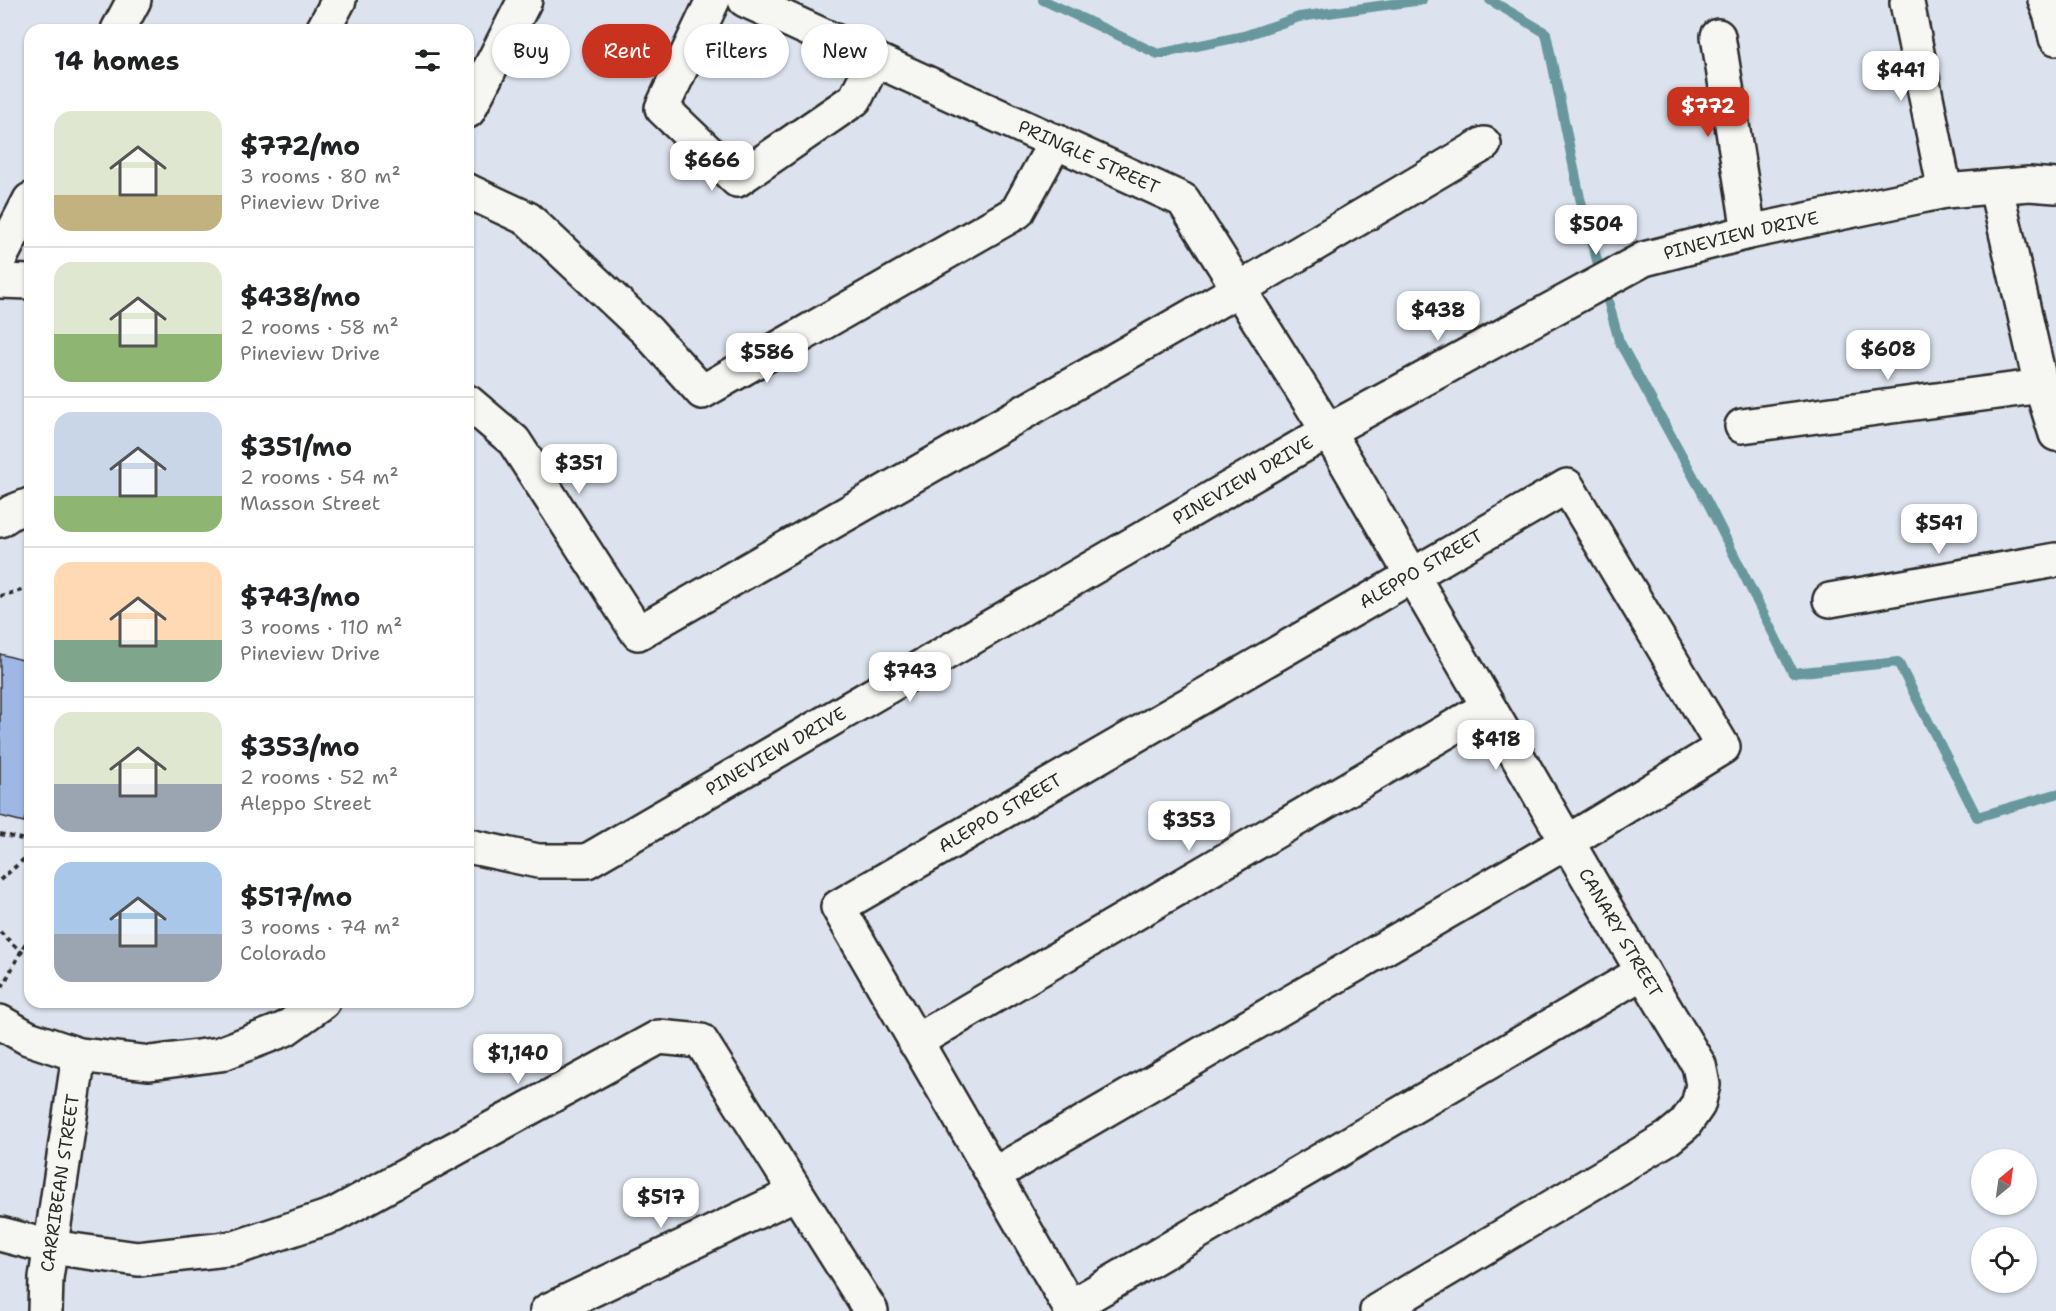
<!DOCTYPE html>
<html lang="en">
<head>
<meta charset="utf-8">
<style>
	:root { --surface:#fff; --page:#f6f6f6; --text:#202124; --muted:#757577; --line:#e0e0e0; --accent:#c8321e }
	body { margin:0; font-family:"Shantell Sans",sans-serif; background:var(--page); color:var(--text); height:100vh; display:flex; flex-direction:column; font-size:22px; white-space:nowrap }
	* { box-sizing:border-box; margin:0 }
	p { font-size:20px; color:var(--muted) }
	.icon { flex:none; width:33px; height:33px; fill:none; stroke:currentColor; stroke-width:2; stroke-linecap:round; stroke-linejoin:round }
	.map { position:relative; flex:1; overflow:hidden }
	.panel { position:absolute; left:24px; top:24px; width:450px; height:984px; display:flex; flex-direction:column; background:var(--surface); border-radius:18px; box-shadow:0 2px 4px #0004 }
	.panel>* { flex:none }
	.top-card { position:absolute; left:492px; top:24px; width:570px; height:54px; display:flex; gap:12px }
	.needle { width:39px; rotate:29deg }
	.buttons { position:absolute; left:1971px; top:1149px; display:grid; gap:12px }
	.buttons a { display:grid; place-items:center; width:66px; height:66px; border-radius:50%; background:var(--surface); box-shadow:0 2px 4px #0004; font-size:30px }
	.price { position:absolute; translate:-50% -51px; padding:0 14px; border-radius:12px; background:#fff; color:#222; font-size:20px; line-height:39px; filter:drop-shadow(0 2px 3px #0008) }
	.price::after { content:''; position:absolute; left:50%; top:36px; width:18px; height:14px; margin-left:-9px; background:inherit; clip-path:polygon(0 0,100% 0,50% 100%) }
	.price.selected { background:var(--accent); color:#fff }
	ul { padding:0; list-style:none }
	li { display:flex; align-items:center; gap:18px; height:150px; padding:0 30px }
	li+li { border-top:2px solid var(--line) }
	li span { display:grid; place-items:center; flex:none; width:168px; height:120px; border-radius:18px; color:#555 }
	li>.icon { margin-inline-start:auto }
	span .icon { width:72px; height:72px; fill:#fffc; stroke-width:1 }
	li b { font-size:26px }
	h2 { display:flex; justify-content:space-between; align-items:center; height:72px; padding:0 30px; font-size:26px }
	.tag { padding:0 21px; border-radius:27px; background:var(--surface); box-shadow:0 2px 4px #0004; font-size:21px; line-height:54px }
	.tag.selected { background:var(--accent); color:#fff }
	.map>svg:first-child { display:block }
	.lines { fill:none; stroke-linecap:round; stroke-linejoin:round }
	.stream { stroke:#67989d; stroke-width:10 }
	.building { fill:#9eb7e4; stroke:#2b2b2b; stroke-width:1.5 }
	.minor-casing { stroke:#2b2b2b; stroke-width:38 }
	.path { stroke:#2b2b2b; stroke-width:4; stroke-dasharray:4.5 4.5; stroke-linecap:butt }
	.minor { stroke:#f6f6f2; stroke-width:33 }
	.labels { text-anchor:middle; stroke-width:4.5; stroke-linejoin:round; paint-order:stroke }
	.street-label { font-size:18px; fill:#2b2b2b; stroke:#f6f6f2 }
</style>
</head>
<body>
<div class="map">
<svg width="2056" height="1311" viewBox="0 0 2056 1311">
	<rect width="100%" height="100%" fill="#dce3ee"/>
	<filter id="ink" filterUnits="userSpaceOnUse"><feTurbulence type="fractalNoise" baseFrequency=".0167" numOctaves="2"/><feDisplacementMap in="SourceGraphic" scale="12" xChannelSelector="R" yChannelSelector="G"/><feConvolveMatrix kernelMatrix="1 2 1 2 8 2 1 2 1" color-interpolation-filters="sRGB"/></filter>
	<g filter="url(#ink)">
		<g class="lines">
			<g class="stream">
				<polyline points="1043,0 1158,54 1244,36 1299,17 1422,0"/>
				<polyline points="1490,0 1546,33 1580,198 1619,341 1709,505 1793,673 1898,662 1977,817 2056,794"/>
			</g>
		</g>
		<polygon class="building" points="0,654 30,662 30,798 24,822 0,816"/>
		<g class="lines">
			<defs>
				<g id="minor">
					<polyline points="713,0 662,108 737,180 855,99 875,59"/>
					<path id="s1" d="M 745,0 L 1183,200 L 1328,431 L 1643,972 L 1699,1065 L 1703,1085 L 1698,1105 L 1685,1124 L 1668,1138 L 1377,1311"/>
					<polyline points="2045,0 2051,16 2056,38"/>
					<polyline points="1907,3 1945,191"/>
					<polyline points="118,30 134,0"/>
					<polyline points="323,30 339,0"/>
					<polyline points="1718,36 1749,232"/>
					<polyline points="468,111 525,0"/>
					<polyline points="1996,188 2041,386 2056,434"/>
					<polyline points="468,191 528,219 647,331 702,392 1017,212 1056,141"/>
					<polyline points="0,258 30,200"/>
					<polyline points="0,281 30,282"/>
					<polyline points="468,402 514,441 638,633 1239,289 1484,144"/>
					<polyline points="1742,426 2041,386"/>
					<polyline points="0,520 12,512 30,505"/>
					<polyline points="1830,600 2056,560"/>
					<path id="s2" d="M 468,846 L 538,861 L 587,861 L 1328,431 L 1644,259 L 1749,232 L 1945,191 L 2029,184 L 2056,186"/>
					<polyline points="0,1022 28,1038 79,1055 150,1063 220,1054 285,1029 323,1002"/>
					<polyline points="915,1042 1488,707"/>
					<path d="M 993,1175 L 1567,842 L 1723,747 L 1567,486 L 838,907 C 916,1042 994,1176 1072,1311"/>
					<polyline points="0,1234 50,1247 138,1259 235,1248 334,1215 659,1037 701,1041 871,1311"/>
					<polyline points="1070,1307 1643,972"/>
					<path id="s3" d="M 45,1311 L 46,1278 L 79,1055"/>
					<polyline points="547,1311 796,1193"/>
				</g>
			</defs>
			<use href="#minor" class="minor-casing"/>
			<g class="path">
				<polyline points="0,596 30,588"/>
				<polyline points="0,834 30,841"/>
				<polyline points="0,880 30,854"/>
				<polyline points="0,932 21,952 30,956"/>
				<polyline points="2,987 30,935"/>
			</g>
			<use href="#minor" class="minor"/>
		</g>
	</g>
	<g class="labels">
		<g class="street-label">
			<text dy="6" stroke="none"><textPath href="#s1" startOffset="378">PRINGLE STREET</textPath></text>
			<text dy="6" stroke="none"><textPath href="#s2" startOffset="1437">PINEVIEW DRIVE</textPath></text>
			<text dy="6" stroke="none"><textPath href="#s2" startOffset="879">PINEVIEW DRIVE</textPath></text>
			<text transform="translate(1421 569) rotate(-30)" y="6">ALEPPO STREET</text>
			<text dy="6" stroke="none"><textPath href="#s2" startOffset="339">PINEVIEW DRIVE</textPath></text>
			<text transform="translate(1000 813) rotate(-30)" y="6">ALEPPO STREET</text>
			<text dy="6" stroke="none"><textPath href="#s1" startOffset="1335">CANARY STREET</textPath></text>
			<text dy="6" stroke="none"><textPath href="#s3" startOffset="129">CARRIBEAN STREET</textPath></text>
		</g>
	</g>
</svg>
<div class="buttons">
<a><svg class="needle" viewBox="-14 -14 28 28"><path d="M0-13l5 13h-10z" fill="#e53935"/><path d="M0 13l5-13h-10z" fill="#757577"/></svg></a>
<a><svg class="icon" aria-label="locate" viewBox="0 0 24 24"><circle cx="12" cy="12" r="6"/><path d="M12 2v4M12 18v4M2 12h4M18 12h4"/></svg></a>
</div>
<b class="price" style="left:1901px;top:102px">$441</b>
<b class="price selected" style="left:1708px;top:138px">$772</b>
<b class="price" style="left:712px;top:192px">$666</b>
<b class="price" style="left:1596px;top:256px">$504</b>
<b class="price" style="left:1438px;top:342px">$438</b>
<b class="price" style="left:1888px;top:381px">$608</b>
<b class="price" style="left:767px;top:384px">$586</b>
<b class="price" style="left:579px;top:495px">$351</b>
<b class="price" style="left:1939px;top:555px">$541</b>
<b class="price" style="left:910px;top:703px">$743</b>
<b class="price" style="left:1496px;top:771px">$418</b>
<b class="price" style="left:1189px;top:852px">$353</b>
<b class="price" style="left:518px;top:1085px">$1,140</b>
<b class="price" style="left:661px;top:1229px">$517</b>
<div class="top-card">
<a class="tag">Buy</a>
<a class="tag selected">Rent</a>
<a class="tag">Filters</a>
<a class="tag">New</a>
</div>
<section class="panel">
<h2>14 homes<svg class="icon" aria-label="filters" viewBox="0 0 24 24"><path d="M4 7h16M4 17h16"/><circle cx="9" cy="7" r="2"/><circle cx="15" cy="17" r="2"/></svg></h2>
<ul>
<li><span style="background:linear-gradient(#dfe7d0 70%,#c2b280 0)"><svg class="icon" aria-label="home" viewBox="0 0 24 24"><path d="M3 11l9-7 9 7M6 9v11h12V9"/></svg></span><div><b>$772/mo</b><p>3 rooms · 80 m²</p><p>Pineview Drive</p></div></li>
<li><span style="background:linear-gradient(#dfe7d0 60%,#8fb573 0)"><svg class="icon" aria-label="home" viewBox="0 0 24 24"><path d="M3 11l9-7 9 7M6 9v11h12V9"/></svg></span><div><b>$438/mo</b><p>2 rooms · 58 m²</p><p>Pineview Drive</p></div></li>
<li><span style="background:linear-gradient(#c9d6e8 70%,#8fb573 0)"><svg class="icon" aria-label="home" viewBox="0 0 24 24"><path d="M3 11l9-7 9 7M6 9v11h12V9"/></svg></span><div><b>$351/mo</b><p>2 rooms · 54 m²</p><p>Masson Street</p></div></li>
<li><span style="background:linear-gradient(#ffd9b3 65%,#7fa58c 0)"><svg class="icon" aria-label="home" viewBox="0 0 24 24"><path d="M3 11l9-7 9 7M6 9v11h12V9"/></svg></span><div><b>$743/mo</b><p>3 rooms · 110 m²</p><p>Pineview Drive</p></div></li>
<li><span style="background:linear-gradient(#dfe7d0 60%,#9aa5b1 0)"><svg class="icon" aria-label="home" viewBox="0 0 24 24"><path d="M3 11l9-7 9 7M6 9v11h12V9"/></svg></span><div><b>$353/mo</b><p>2 rooms · 52 m²</p><p>Aleppo Street</p></div></li>
<li><span style="background:linear-gradient(#a9c7e8 60%,#9aa5b1 0)"><svg class="icon" aria-label="home" viewBox="0 0 24 24"><path d="M3 11l9-7 9 7M6 9v11h12V9"/></svg></span><div><b>$517/mo</b><p>3 rooms · 74 m²</p><p>Colorado</p></div></li>
</ul>
</section>
</div>
</body>
</html>
